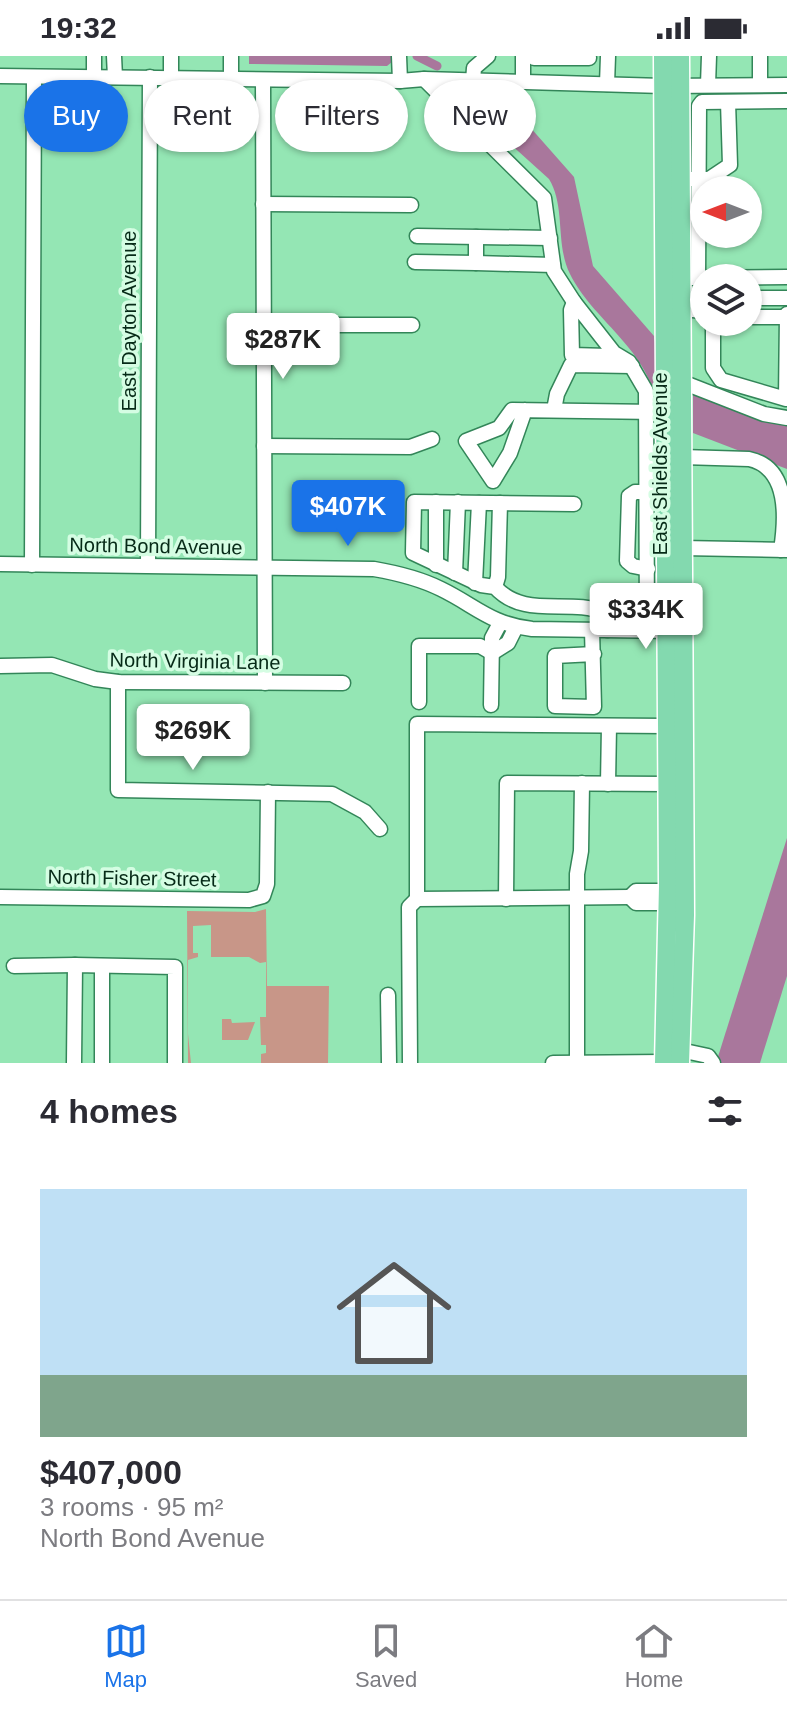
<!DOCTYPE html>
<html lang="en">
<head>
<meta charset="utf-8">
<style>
	:root { --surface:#fff; --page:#f7f7f7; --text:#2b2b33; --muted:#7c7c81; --line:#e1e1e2; --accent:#1a73e8 }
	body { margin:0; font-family:Helvetica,sans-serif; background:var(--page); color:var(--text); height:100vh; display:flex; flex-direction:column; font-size:30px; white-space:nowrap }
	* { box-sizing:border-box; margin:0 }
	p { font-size:26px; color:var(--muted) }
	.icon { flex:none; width:44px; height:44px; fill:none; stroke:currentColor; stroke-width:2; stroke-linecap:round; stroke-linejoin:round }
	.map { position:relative; height:1007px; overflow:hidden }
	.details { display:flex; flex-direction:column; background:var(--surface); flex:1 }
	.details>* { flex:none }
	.top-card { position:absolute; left:24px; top:24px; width:740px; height:72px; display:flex; gap:16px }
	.needle { width:52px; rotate:270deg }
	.buttons { position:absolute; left:690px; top:120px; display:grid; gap:16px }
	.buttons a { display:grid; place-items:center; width:72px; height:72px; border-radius:50%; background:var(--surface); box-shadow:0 2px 6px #0004; font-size:40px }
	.price { position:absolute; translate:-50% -68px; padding:0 18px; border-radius:8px; background:#fff; color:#222; font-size:26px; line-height:52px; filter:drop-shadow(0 2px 4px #0008) }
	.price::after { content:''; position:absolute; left:50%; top:48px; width:24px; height:18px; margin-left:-12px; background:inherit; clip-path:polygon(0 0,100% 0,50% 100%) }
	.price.current { background:var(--accent); color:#fff }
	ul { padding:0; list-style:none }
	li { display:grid; align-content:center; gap:16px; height:424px; padding:0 40px }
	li+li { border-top:2px solid var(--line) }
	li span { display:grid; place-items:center; height:248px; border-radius:0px; color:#555 }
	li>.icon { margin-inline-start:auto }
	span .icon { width:144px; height:144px; fill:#fffc; stroke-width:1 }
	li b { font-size:34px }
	h2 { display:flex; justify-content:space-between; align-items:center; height:96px; padding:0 40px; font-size:34px }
	.chip { padding:0 28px; border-radius:36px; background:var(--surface); box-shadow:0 2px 6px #0004; font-size:28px; line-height:72px }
	.chip.current { background:var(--accent); color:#fff }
	.status { display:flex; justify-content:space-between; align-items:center; height:56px; padding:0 40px; background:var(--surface); direction:ltr }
	.status svg { height:22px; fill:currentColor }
	.menu { display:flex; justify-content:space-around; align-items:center; height:112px; border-top:2px solid var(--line); background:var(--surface); font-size:22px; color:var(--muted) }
	.menu a { display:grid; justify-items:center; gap:4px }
	.menu .current { color:var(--accent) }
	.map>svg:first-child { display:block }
	.green { fill:#c89688 }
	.water { fill:#a9779c }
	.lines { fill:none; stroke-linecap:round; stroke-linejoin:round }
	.canal { stroke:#a9779c; stroke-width:9 }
	.minor-casing { stroke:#338659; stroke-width:17 }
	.major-casing { stroke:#fff; stroke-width:21 }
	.minor { stroke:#fff; stroke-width:14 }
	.major { stroke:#83d9af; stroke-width:18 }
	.labels { text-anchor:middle; stroke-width:7; stroke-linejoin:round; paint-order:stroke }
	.street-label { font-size:20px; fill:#062a17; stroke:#d5fde3 }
</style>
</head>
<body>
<div class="status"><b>19:32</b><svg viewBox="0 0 49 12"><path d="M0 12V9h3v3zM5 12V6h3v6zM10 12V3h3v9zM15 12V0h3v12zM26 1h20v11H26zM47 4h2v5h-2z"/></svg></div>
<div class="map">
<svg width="787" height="1007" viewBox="0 0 787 1007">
	<rect width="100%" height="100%" fill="#94e6b4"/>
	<g class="green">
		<polygon points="266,853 267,930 329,930 328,1007 261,1007 261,998 266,997 266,989 261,989 260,961 266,961 266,906 260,907 249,901 211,901 211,869 193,870 193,897 198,897 198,901 188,904 188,978 191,1007 188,1007 187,855 255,856"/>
		<polygon points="222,963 231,963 232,967 255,966 248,984 222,984"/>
	</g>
	<g class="water">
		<polygon points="249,0 392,0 392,6 387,10 249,8"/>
		<path d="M 458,41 L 490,41 L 529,70 L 574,121 L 593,210 L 654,280 L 657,299 L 659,343 L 655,345 C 648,294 592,263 570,218 C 555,188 566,151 549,123 Z"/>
		<polygon points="693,338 787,370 787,413 693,377"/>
		<polygon points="787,782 787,920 760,1007 716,1007"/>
	</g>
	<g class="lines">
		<polyline class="canal" points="417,0 437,10"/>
		<defs>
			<g id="minor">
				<polyline points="94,0 94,21"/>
				<polyline points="114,0 115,21"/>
				<polyline points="171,0 171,22"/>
				<polyline points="231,0 231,23"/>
				<polyline points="399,0 400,25"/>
				<polyline points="534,2 589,2"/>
				<polyline points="0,20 400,25 424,23 663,30 787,29"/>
				<polyline points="424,23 544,142 554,215 574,246"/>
				<polyline points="263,24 265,627"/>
				<polyline points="473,25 474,12 488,0"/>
				<polyline points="523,26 523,0"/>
				<polyline points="607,28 608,0"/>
				<polyline points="708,29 709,0"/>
				<polyline points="760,29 760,0"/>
				<polyline points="689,123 709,123 730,109 728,46"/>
				<polyline points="263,148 411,149"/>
				<polyline points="417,180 550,182"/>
				<polyline points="415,206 476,207 476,181"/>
				<polyline points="476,207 553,209"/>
				<polyline points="689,222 787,221"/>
				<polyline points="698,222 699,50 702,46 787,45"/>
				<polyline points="681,242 704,242"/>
				<polyline points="748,242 787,242"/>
				<polyline points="681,253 704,255"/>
				<polyline points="748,261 785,261"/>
				<polyline points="713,266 713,312 721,324 786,343 787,258"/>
				<polyline points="264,269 412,269"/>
				<polyline points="614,297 608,300 572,299 571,254 574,246 614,297 629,306 646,335 647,575"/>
				<polyline points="682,326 764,358 787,362"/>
				<polyline points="525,354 510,397 493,425 466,385 499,372 512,354 657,356"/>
				<polyline points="554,354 557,338 571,309 632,310"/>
				<polyline points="264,390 410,391 432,383"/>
				<path d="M 682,401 L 749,403 C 787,411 787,456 781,494"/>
				<path d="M 574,448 L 414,446 L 413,497 L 481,529 L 495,531 C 525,564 570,541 605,557 L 608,574"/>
				<polyline points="682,492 787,494"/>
				<path d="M 0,508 L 374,513 C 397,517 419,522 441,533 C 476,550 490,568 532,573 L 674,575"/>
				<polyline points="148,508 150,21"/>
				<polyline points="32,509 34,21"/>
				<polyline points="436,509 436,446"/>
				<polyline points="648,513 633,510 627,505 629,440 635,436 648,436"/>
				<polyline points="455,517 458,446"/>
				<polyline points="475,527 479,447"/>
				<polyline points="495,531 498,521 500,447"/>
				<polyline points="592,574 594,651 555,650 555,600 594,598"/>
				<polyline points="492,597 508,587 516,571"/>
				<polyline points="0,610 52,609 95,623 118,626 343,627"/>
				<polyline points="118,626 118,734 332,738 365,756 380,773"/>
				<polyline points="419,646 419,590 480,590 492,597"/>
				<polyline points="491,649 492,582 500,567"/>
				<polyline points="608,728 609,670"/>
				<polyline points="676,835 636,835 630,841 636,847 678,847"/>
				<polyline points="0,841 249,844 263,840 267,828 268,736"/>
				<polyline points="417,843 417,668 667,670"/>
				<polyline points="506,843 507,727 667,728"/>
				<polyline points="14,910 75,909"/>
				<polyline points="388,939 389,1007"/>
				<polyline points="680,994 708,1000 713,1007"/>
				<polyline points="74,1007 75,909 175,911 175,1007"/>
				<polyline points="102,1007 102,910"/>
				<polyline points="410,1007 409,851 417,843 630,841"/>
				<polyline points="553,1007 664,1006"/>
				<polyline points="577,1007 577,818 581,795 582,727"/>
			</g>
			<g id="major">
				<polyline points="663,0 668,830 664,1007"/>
				<polyline points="680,1007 685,859 680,0"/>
			</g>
		</defs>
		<use href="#minor" class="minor-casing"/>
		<use href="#major" class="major-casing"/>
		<use href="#minor" class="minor"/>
		<use href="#major" class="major"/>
	</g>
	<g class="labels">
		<g class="street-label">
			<text transform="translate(129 265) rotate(-90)" y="7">East Dayton Avenue</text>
			<text transform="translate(660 408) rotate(-90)" y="7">East Shields Avenue</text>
			<text transform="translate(156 490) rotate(1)" y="7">North Bond Avenue</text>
			<text transform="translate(195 605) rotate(1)" y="7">North Virginia Lane</text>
			<text transform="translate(132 822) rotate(1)" y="7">North Fisher Street</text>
		</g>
	</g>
</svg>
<div class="buttons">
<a><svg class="needle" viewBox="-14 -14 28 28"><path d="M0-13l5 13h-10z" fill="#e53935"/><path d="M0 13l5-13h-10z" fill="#7c7c81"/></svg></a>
<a><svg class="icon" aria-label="layers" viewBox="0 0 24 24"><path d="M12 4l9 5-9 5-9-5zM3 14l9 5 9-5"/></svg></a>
</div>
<b class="price" style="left:283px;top:325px">$287K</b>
<b class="price current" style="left:348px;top:492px">$407K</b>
<b class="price" style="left:646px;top:595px">$334K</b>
<b class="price" style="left:193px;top:716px">$269K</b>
<div class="top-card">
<a class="chip current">Buy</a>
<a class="chip">Rent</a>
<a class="chip">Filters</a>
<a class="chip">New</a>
</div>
</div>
<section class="details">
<h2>4 homes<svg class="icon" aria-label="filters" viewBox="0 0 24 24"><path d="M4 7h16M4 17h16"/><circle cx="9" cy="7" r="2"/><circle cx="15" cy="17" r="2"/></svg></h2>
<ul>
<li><span style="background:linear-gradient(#bfe0f5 75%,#7fa58c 0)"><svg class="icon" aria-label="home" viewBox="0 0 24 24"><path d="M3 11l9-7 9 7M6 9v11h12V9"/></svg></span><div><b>$407,000</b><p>3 rooms · 95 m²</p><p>North Bond Avenue</p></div></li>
</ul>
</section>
<nav class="menu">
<a class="current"><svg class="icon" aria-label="map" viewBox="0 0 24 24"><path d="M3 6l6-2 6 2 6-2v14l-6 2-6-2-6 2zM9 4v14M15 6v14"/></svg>Map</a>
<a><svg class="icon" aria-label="saved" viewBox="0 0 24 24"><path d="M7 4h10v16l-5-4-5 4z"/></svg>Saved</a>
<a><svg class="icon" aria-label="home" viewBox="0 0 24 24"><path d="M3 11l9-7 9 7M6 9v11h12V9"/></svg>Home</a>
</nav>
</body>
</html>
